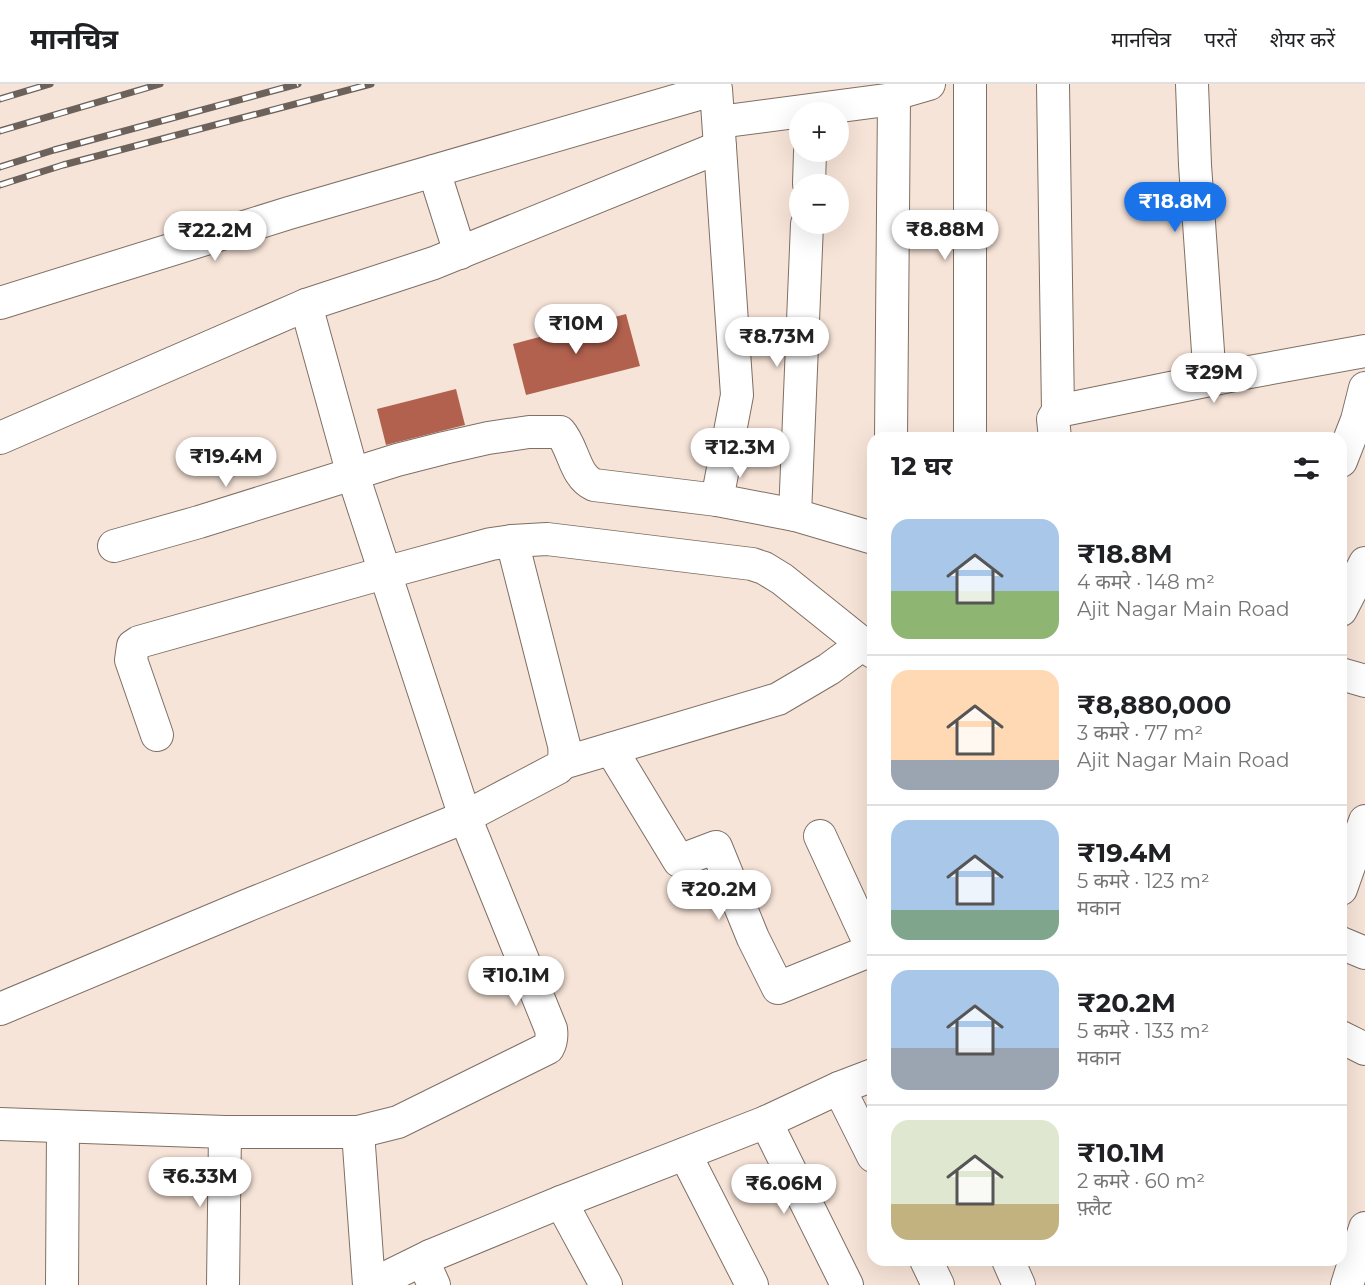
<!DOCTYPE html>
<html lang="hi">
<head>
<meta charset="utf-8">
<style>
	:root { --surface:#fff; --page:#f6f6f6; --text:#202124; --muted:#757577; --line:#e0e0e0; --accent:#1a73e8 }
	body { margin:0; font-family:Montserrat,"Noto Sans Devanagari",sans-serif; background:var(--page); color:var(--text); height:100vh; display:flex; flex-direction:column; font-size:22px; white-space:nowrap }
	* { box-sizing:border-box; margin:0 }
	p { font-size:20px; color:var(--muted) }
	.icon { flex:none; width:33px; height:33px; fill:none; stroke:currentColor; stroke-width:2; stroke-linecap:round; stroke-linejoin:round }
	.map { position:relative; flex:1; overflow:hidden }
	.details { position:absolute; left:867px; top:348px; width:480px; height:834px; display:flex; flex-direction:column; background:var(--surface); border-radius:18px; box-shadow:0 6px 24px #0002 }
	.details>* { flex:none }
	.buttons { position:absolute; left:789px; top:18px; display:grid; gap:12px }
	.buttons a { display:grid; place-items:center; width:60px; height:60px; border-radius:50%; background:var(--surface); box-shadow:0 6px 24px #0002; font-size:30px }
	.price { position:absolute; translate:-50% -51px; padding:0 14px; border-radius:21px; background:#fff; color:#222; font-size:20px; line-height:39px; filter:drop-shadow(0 2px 3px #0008) }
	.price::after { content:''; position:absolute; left:50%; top:36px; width:18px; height:14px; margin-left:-9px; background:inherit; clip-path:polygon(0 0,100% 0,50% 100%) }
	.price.active { background:var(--accent); color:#fff }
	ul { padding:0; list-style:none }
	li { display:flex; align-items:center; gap:18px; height:150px; padding:0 24px }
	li+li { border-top:2px solid var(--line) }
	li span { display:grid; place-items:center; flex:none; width:168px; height:120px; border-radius:18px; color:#555 }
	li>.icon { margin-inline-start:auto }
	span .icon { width:72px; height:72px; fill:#fffc; stroke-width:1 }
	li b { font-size:26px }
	h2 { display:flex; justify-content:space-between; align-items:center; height:72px; padding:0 24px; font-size:26px }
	header { display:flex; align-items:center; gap:36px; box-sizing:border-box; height:84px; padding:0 30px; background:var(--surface); border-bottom:2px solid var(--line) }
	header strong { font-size:28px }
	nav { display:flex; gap:33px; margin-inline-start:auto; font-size:21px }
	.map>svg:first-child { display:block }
	.building { fill:#b1614e }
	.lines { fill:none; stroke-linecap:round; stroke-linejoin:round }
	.minor-casing { stroke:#7f6f64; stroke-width:34 }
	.minor { stroke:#fff; stroke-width:32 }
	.rail-casing { stroke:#6c625b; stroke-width:7 }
	.rail { stroke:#fff; stroke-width:4.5; stroke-dasharray:14; stroke-linecap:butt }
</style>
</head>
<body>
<header>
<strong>मानचित्र</strong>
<nav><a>मानचित्र</a><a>परतें</a><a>शेयर करें</a></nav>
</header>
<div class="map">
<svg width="1365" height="1201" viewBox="0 0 1365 1201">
	<rect width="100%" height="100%" fill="#f7e4d8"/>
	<g class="building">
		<polygon points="626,230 640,282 526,311 513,260"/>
		<polygon points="456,305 465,341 386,361 377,325"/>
	</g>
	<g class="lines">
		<defs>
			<g id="minor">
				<polyline points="970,0 970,354"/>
				<polyline points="1053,0 1058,327 1053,335 1055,354"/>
				<polyline points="1192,0 1195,81 1210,296"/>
				<polyline points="719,38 894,15"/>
				<polyline points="434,87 460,169"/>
				<polyline points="809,100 810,68"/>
				<polyline points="0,219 289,129 716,5 737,311 717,416"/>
				<polyline points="1058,327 1244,289 1365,267"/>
				<polyline points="0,354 306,221 434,179 720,63"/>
				<polyline points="891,354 894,15 898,9 929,0"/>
				<polyline points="1341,377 1357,336 1365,304"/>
				<polyline points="795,431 807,140"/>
				<path d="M 114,462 L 199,438 L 397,376 L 444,364 L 488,354 L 529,348 L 560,348 C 574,364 574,392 594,401 L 717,416 L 795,431 L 873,454"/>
				<polyline points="1341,526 1365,479"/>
				<polyline points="1341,590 1365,597"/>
				<polyline points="157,651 131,576 133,562 139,558 384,489 491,460 512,457 547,455 752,480 764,484 782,495 873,568"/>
				<polyline points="611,665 679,777 716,763 753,854 778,904 872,866"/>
				<polyline points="563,679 778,615 829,585 863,560"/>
				<polyline points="820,752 873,867"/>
				<polyline points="1341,805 1365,737"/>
				<polyline points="1341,859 1365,869"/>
				<path d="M 0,925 L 246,822 L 465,733 L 558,684 C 565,677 565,671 564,661 L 512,457"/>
				<polyline points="1341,953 1365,965"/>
				<polyline points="839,1004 873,1072"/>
				<polyline points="766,1038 847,1201"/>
				<path d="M 0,1040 L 225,1048 L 358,1048 L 398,1038 L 548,964 C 552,957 552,952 551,945 L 465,733 L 353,391 L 306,221"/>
				<polyline points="358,1048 369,1201"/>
				<polyline points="685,1070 752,1201"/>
				<polyline points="561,1118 606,1201"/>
				<polyline points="926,1176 938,1201"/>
				<polyline points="1008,1176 1019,1201"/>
				<polyline points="62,1201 63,1043"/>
				<polyline points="223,1201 225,1048"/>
				<polyline points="371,1201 430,1172"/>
				<polyline points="434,1201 424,1179 430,1172 561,1118 766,1038 839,1004 873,991"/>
				<polyline points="1347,1201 1365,1144"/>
			</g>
		</defs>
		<use href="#minor" class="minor-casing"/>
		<use href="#minor" class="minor"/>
		<defs>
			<g id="rail">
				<polyline points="0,15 50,0"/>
				<polyline points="0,47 160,0"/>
				<polyline points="0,83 54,66 298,0"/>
				<polyline points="0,101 63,81 371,0"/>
			</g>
		</defs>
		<use href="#rail" class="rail-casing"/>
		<use href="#rail" class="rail"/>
	</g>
</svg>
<div class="buttons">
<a>+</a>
<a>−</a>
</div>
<b class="price active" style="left:1175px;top:149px">₹18.8M</b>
<b class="price" style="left:945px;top:177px">₹8.88M</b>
<b class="price" style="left:215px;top:178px">₹22.2M</b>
<b class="price" style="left:576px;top:271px">₹10M</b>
<b class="price" style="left:777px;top:284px">₹8.73M</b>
<b class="price" style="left:1214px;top:320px">₹29M</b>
<b class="price" style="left:740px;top:395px">₹12.3M</b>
<b class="price" style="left:226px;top:404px">₹19.4M</b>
<b class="price" style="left:719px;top:837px">₹20.2M</b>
<b class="price" style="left:516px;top:923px">₹10.1M</b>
<b class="price" style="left:200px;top:1124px">₹6.33M</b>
<b class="price" style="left:784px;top:1131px">₹6.06M</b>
<section class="details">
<h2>12 घर<svg class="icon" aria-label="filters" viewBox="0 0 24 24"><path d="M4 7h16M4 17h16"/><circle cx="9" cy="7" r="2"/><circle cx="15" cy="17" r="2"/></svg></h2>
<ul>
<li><span style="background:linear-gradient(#a9c7e8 60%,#8fb573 0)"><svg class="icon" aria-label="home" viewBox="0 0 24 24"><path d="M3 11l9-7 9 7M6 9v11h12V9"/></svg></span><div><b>₹18.8M</b><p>4 कमरे · 148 m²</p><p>Ajit Nagar Main Road</p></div></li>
<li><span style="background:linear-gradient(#ffd9b3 75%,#9aa5b1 0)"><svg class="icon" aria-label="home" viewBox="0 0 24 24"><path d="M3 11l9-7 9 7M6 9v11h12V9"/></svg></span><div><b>₹8,880,000</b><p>3 कमरे · 77 m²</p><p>Ajit Nagar Main Road</p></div></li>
<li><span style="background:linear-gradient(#a9c7e8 75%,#7fa58c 0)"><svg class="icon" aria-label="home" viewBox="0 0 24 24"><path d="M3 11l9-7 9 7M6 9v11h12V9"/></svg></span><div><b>₹19.4M</b><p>5 कमरे · 123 m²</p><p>मकान</p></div></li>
<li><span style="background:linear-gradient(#a9c7e8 65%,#9aa5b1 0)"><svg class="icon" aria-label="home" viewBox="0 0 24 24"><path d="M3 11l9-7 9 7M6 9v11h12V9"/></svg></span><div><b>₹20.2M</b><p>5 कमरे · 133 m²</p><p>मकान</p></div></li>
<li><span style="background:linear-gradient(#dfe7d0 70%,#c2b280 0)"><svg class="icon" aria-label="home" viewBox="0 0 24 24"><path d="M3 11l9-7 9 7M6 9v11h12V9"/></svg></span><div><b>₹10.1M</b><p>2 कमरे · 60 m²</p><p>फ़्लैट</p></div></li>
</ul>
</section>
</div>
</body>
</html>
